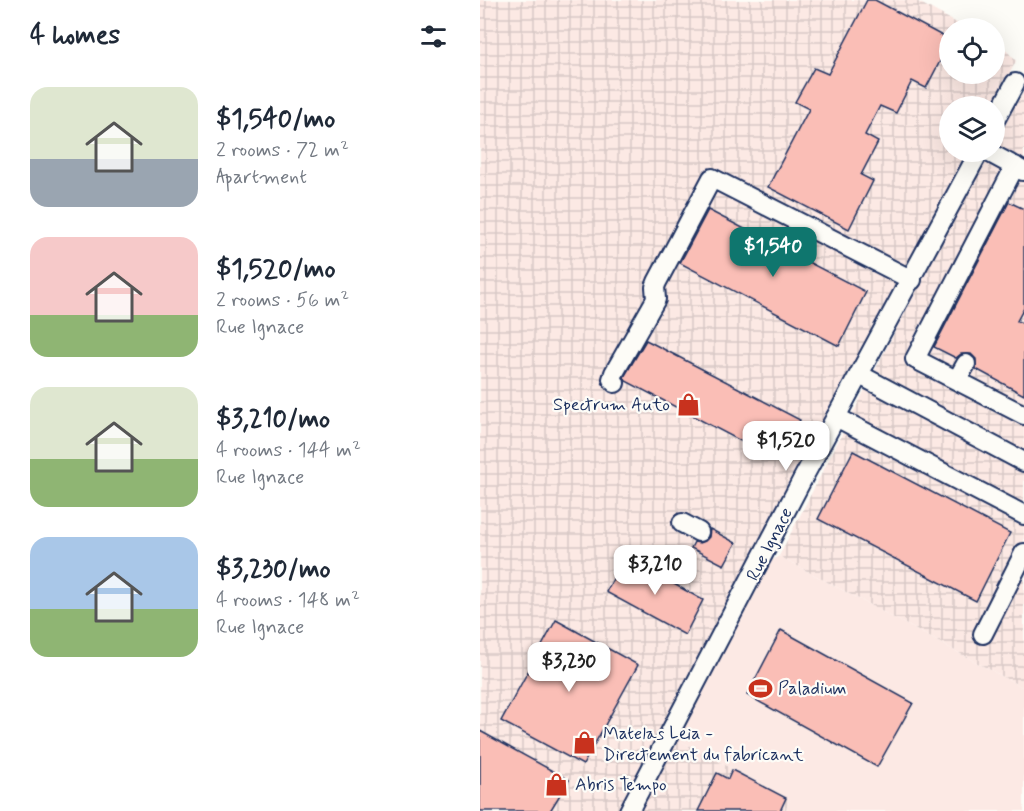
<!DOCTYPE html>
<html lang="en">
<head>
<meta charset="utf-8">
<style>
	:root { --surface:#fff; --page:#f2f2f3; --text:#1f2937; --muted:#747a83; --accent:#0f766e }
	body { margin:0; font-family:Mynerve,sans-serif; background:var(--page); color:var(--text); height:100vh; display:flex; flex-direction:column; font-size:22px; white-space:nowrap }
	* { box-sizing:border-box; margin:0 }
	p { font-size:20px; color:var(--muted) }
	.icon { flex:none; width:33px; height:33px; fill:none; stroke:currentColor; stroke-width:2; stroke-linecap:round; stroke-linejoin:round }
	.map { position:relative; flex:1; overflow:hidden }
	.details { display:flex; flex-direction:column; background:var(--surface); width:480px }
	.details>* { flex:none }
	.tools { position:absolute; left:459px; top:18px; display:grid; gap:12px }
	.tools a { display:grid; place-items:center; width:66px; height:66px; border-radius:50%; background:var(--surface); box-shadow:0 6px 24px #0002; font-size:30px }
	.price { position:absolute; translate:-50% -51px; padding:0 14px; border-radius:12px; background:#fff; color:#222; font-size:20px; line-height:39px; filter:drop-shadow(0 2px 3px #0008) }
	.price::after { content:''; position:absolute; left:50%; top:36px; width:18px; height:14px; margin-left:-9px; background:inherit; clip-path:polygon(0 0,100% 0,50% 100%) }
	.price.on { background:var(--accent); color:#fff }
	ul { padding:0; list-style:none }
	li { display:flex; align-items:center; gap:18px; height:150px; padding:0 30px }
	li span { display:grid; place-items:center; flex:none; width:168px; height:120px; border-radius:18px; color:#555 }
	li>.icon { margin-inline-start:auto }
	span .icon { width:72px; height:72px; fill:#fffc; stroke-width:1 }
	li b { font-size:26px }
	h2 { display:flex; justify-content:space-between; align-items:center; height:72px; padding:0 30px; font-size:26px }
	main { display:flex; flex:1; min-height:0 }
	.map>svg:first-child { display:block }
	.built { fill:#fce9e4 }
	.industrial { fill:url(#industrial-grid) }
	.building { fill:#fabeb6; stroke:#1b2f5e; stroke-width:1.5 }
	.lines { fill:none; stroke-linecap:round; stroke-linejoin:round }
	.minor-casing { stroke:#1b2f5e; stroke-width:22 }
	.minor { stroke:#fdfcf7; stroke-width:18 }
	.labels { text-anchor:middle; stroke-width:4.5; stroke-linejoin:round; paint-order:stroke }
	.poi-label { font-size:18px; fill:#1b2f5e; stroke:#fdfcf7; text-anchor:start }
	.street-label { font-size:18px; fill:#1b2f5e; stroke:#fdfcf7 }
</style>
</head>
<body>
<main>
<section class="details">
<h2>4 homes<svg class="icon" aria-label="filters" viewBox="0 0 24 24"><path d="M4 7h16M4 17h16"/><circle cx="9" cy="7" r="2"/><circle cx="15" cy="17" r="2"/></svg></h2>
<ul>
<li><span style="background:linear-gradient(#dfe7d0 60%,#9aa5b1 0)"><svg class="icon" aria-label="home" viewBox="0 0 24 24"><path d="M3 11l9-7 9 7M6 9v11h12V9"/></svg></span><div><b>$1,540/mo</b><p>2 rooms · 72 m²</p><p>Apartment</p></div></li>
<li><span style="background:linear-gradient(#f6c9c9 65%,#8fb573 0)"><svg class="icon" aria-label="home" viewBox="0 0 24 24"><path d="M3 11l9-7 9 7M6 9v11h12V9"/></svg></span><div><b>$1,520/mo</b><p>2 rooms · 56 m²</p><p>Rue Ignace</p></div></li>
<li><span style="background:linear-gradient(#dfe7d0 60%,#8fb573 0)"><svg class="icon" aria-label="home" viewBox="0 0 24 24"><path d="M3 11l9-7 9 7M6 9v11h12V9"/></svg></span><div><b>$3,210/mo</b><p>4 rooms · 144 m²</p><p>Rue Ignace</p></div></li>
<li><span style="background:linear-gradient(#a9c7e8 60%,#8fb573 0)"><svg class="icon" aria-label="home" viewBox="0 0 24 24"><path d="M3 11l9-7 9 7M6 9v11h12V9"/></svg></span><div><b>$3,230/mo</b><p>4 rooms · 148 m²</p><p>Rue Ignace</p></div></li>
</ul>
</section>
<div class="map">
<svg width="544" height="811" viewBox="0 0 544 811">
	<defs>
		<pattern id="industrial-grid" width="8" height="8" patternUnits="userSpaceOnUse" patternTransform="scale(1.5)"><rect width="8" height="8" fill="#fce9e4"/><path d="M0 4h8M4 0v8" fill="none" stroke="#d7c8c6"/></pattern>
	</defs>
	<rect width="100%" height="100%" fill="#fdfcf7"/>
	<filter id="ink" filterUnits="userSpaceOnUse"><feTurbulence type="fractalNoise" baseFrequency=".0167" numOctaves="2"/><feDisplacementMap in="SourceGraphic" scale="12" xChannelSelector="R" yChannelSelector="G"/><feConvolveMatrix kernelMatrix="1 2 1 2 8 2 1 2 1" color-interpolation-filters="sRGB"/></filter>
	<g filter="url(#ink)">
		<polygon class="built" points="299,556 544,688 544,811 305,811 310,800 197,739 291,561"/>
		<g class="industrial">
			<polygon points="0,0 435,0 486,28 470,28 470,74 514,74 515,44 526,50 536,61 513,106 470,106 470,152 489,152 140,811 0,811"/>
			<polygon points="544,90 544,688 299,556 498,171 509,152 514,152 515,142"/>
			<polygon points="197,739 310,800 305,811 161,811"/>
		</g>
		<g class="building">
			<polygon points="387,0 395,0 470,40 470,42 446,88 432,81 416,113 400,106 385,135 398,142 381,175 393,181 369,229 288,187 329,109 315,102 334,68 348,74"/>
			<polygon points="529,202 544,209 544,308 537,321 544,324 544,395 496,369 496,359 491,354 481,354 476,358 454,347"/>
			<polygon points="228,210 386,292 359,346 200,263"/>
			<polygon points="166,340 320,420 299,461 146,381 144,377"/>
			<polygon points="373,451 530,533 496,601 338,519"/>
			<polygon points="230,529 256,543 244,565 211,548 214,542 220,543 225,541 229,537"/>
			<polygon points="145,557 223,600 205,635 126,592"/>
			<polygon points="76,620 158,665 103,765 21,721"/>
			<polygon points="301,630 433,703 397,767 267,695"/>
			<polygon points="0,731 89,780 70,811 0,811"/>
			<polygon points="252,770 306,798 300,811 218,811 237,773 248,779"/>
		</g>
		<g class="lines">
			<defs>
				<g id="minor">
					<polyline points="514,122 535,83"/>
					<polyline points="508,152 543,171"/>
					<polyline points="535,166 435,359 544,415"/>
					<polyline points="380,375 544,462"/>
					<polyline points="477,380 486,364"/>
					<polyline points="135,383 132,379 134,373 176,299 175,287 177,282 232,178 432,280"/>
					<polyline points="356,417 544,515"/>
					<polyline points="202,523 219,532"/>
					<polyline points="503,634 544,553"/>
					<polyline points="149,811 323,478 499,152"/>
				</g>
			</defs>
			<use href="#minor" class="minor-casing"/>
			<use href="#minor" class="minor"/>
		</g>
	</g>
	<defs>
		<symbol id="shop-bare" viewBox="-9 -9 18 18"><path d="M-5-2.5h2.3a2.7 3.5 0 0 1 5.4 0H5L5.5 6h-11ZM-1.5-2.5h3a1.5 2.3 0 0 0-3 0Z" fill="#c8321e" stroke="#fdfcf7" stroke-width="2.5" paint-order="stroke"/></symbol>
		<symbol id="stadium-bare" viewBox="-9 -9 18 18"><path d="M0-5a6.5 5 0 1 0 0 10a6.5 5 0 1 0 0-10ZM-3.5-1.8h7v3.6h-7Z" fill="#c8321e" stroke="#fdfcf7" stroke-width="2.5" paint-order="stroke"/></symbol>
	</defs>
	<g fill-rule="evenodd">
		<use href="#shop-bare" x="192" y="388" width="33" height="33"/>
		<use href="#stadium-bare" x="264" y="672" width="33" height="33"/>
		<use href="#shop-bare" x="88" y="726" width="33" height="33"/>
		<use href="#shop-bare" x="60" y="768" width="33" height="33"/>
	</g>
	<g class="labels">
		<g class="poi-label">
			<text x="190" y="410" text-anchor="end">Spectrum Auto</text>
			<text x="298" y="694">Paladium</text>
			<text x="123" y="739">Matelas Leia -<tspan x="123" dy="21">Directement du fabricant</tspan></text>
			<text x="95" y="790">Abris Tempo</text>
		</g>
		<g class="street-label">
			<text transform="translate(289 544) rotate(-63)" y="6">Rue Ignace</text>
		</g>
	</g>
</svg>
<div class="tools">
<a><svg class="icon" aria-label="locate" viewBox="0 0 24 24"><circle cx="12" cy="12" r="6"/><path d="M12 2v4M12 18v4M2 12h4M18 12h4"/></svg></a>
<a><svg class="icon" aria-label="layers" viewBox="0 0 24 24"><path d="M12 4l9 5-9 5-9-5zM3 14l9 5 9-5"/></svg></a>
</div>
<b class="price on" style="left:293px;top:278px">$1,540</b>
<b class="price" style="left:306px;top:472px">$1,520</b>
<b class="price" style="left:175px;top:596px">$3,210</b>
<b class="price" style="left:89px;top:693px">$3,230</b>
</div>
</main>
</body>
</html>
